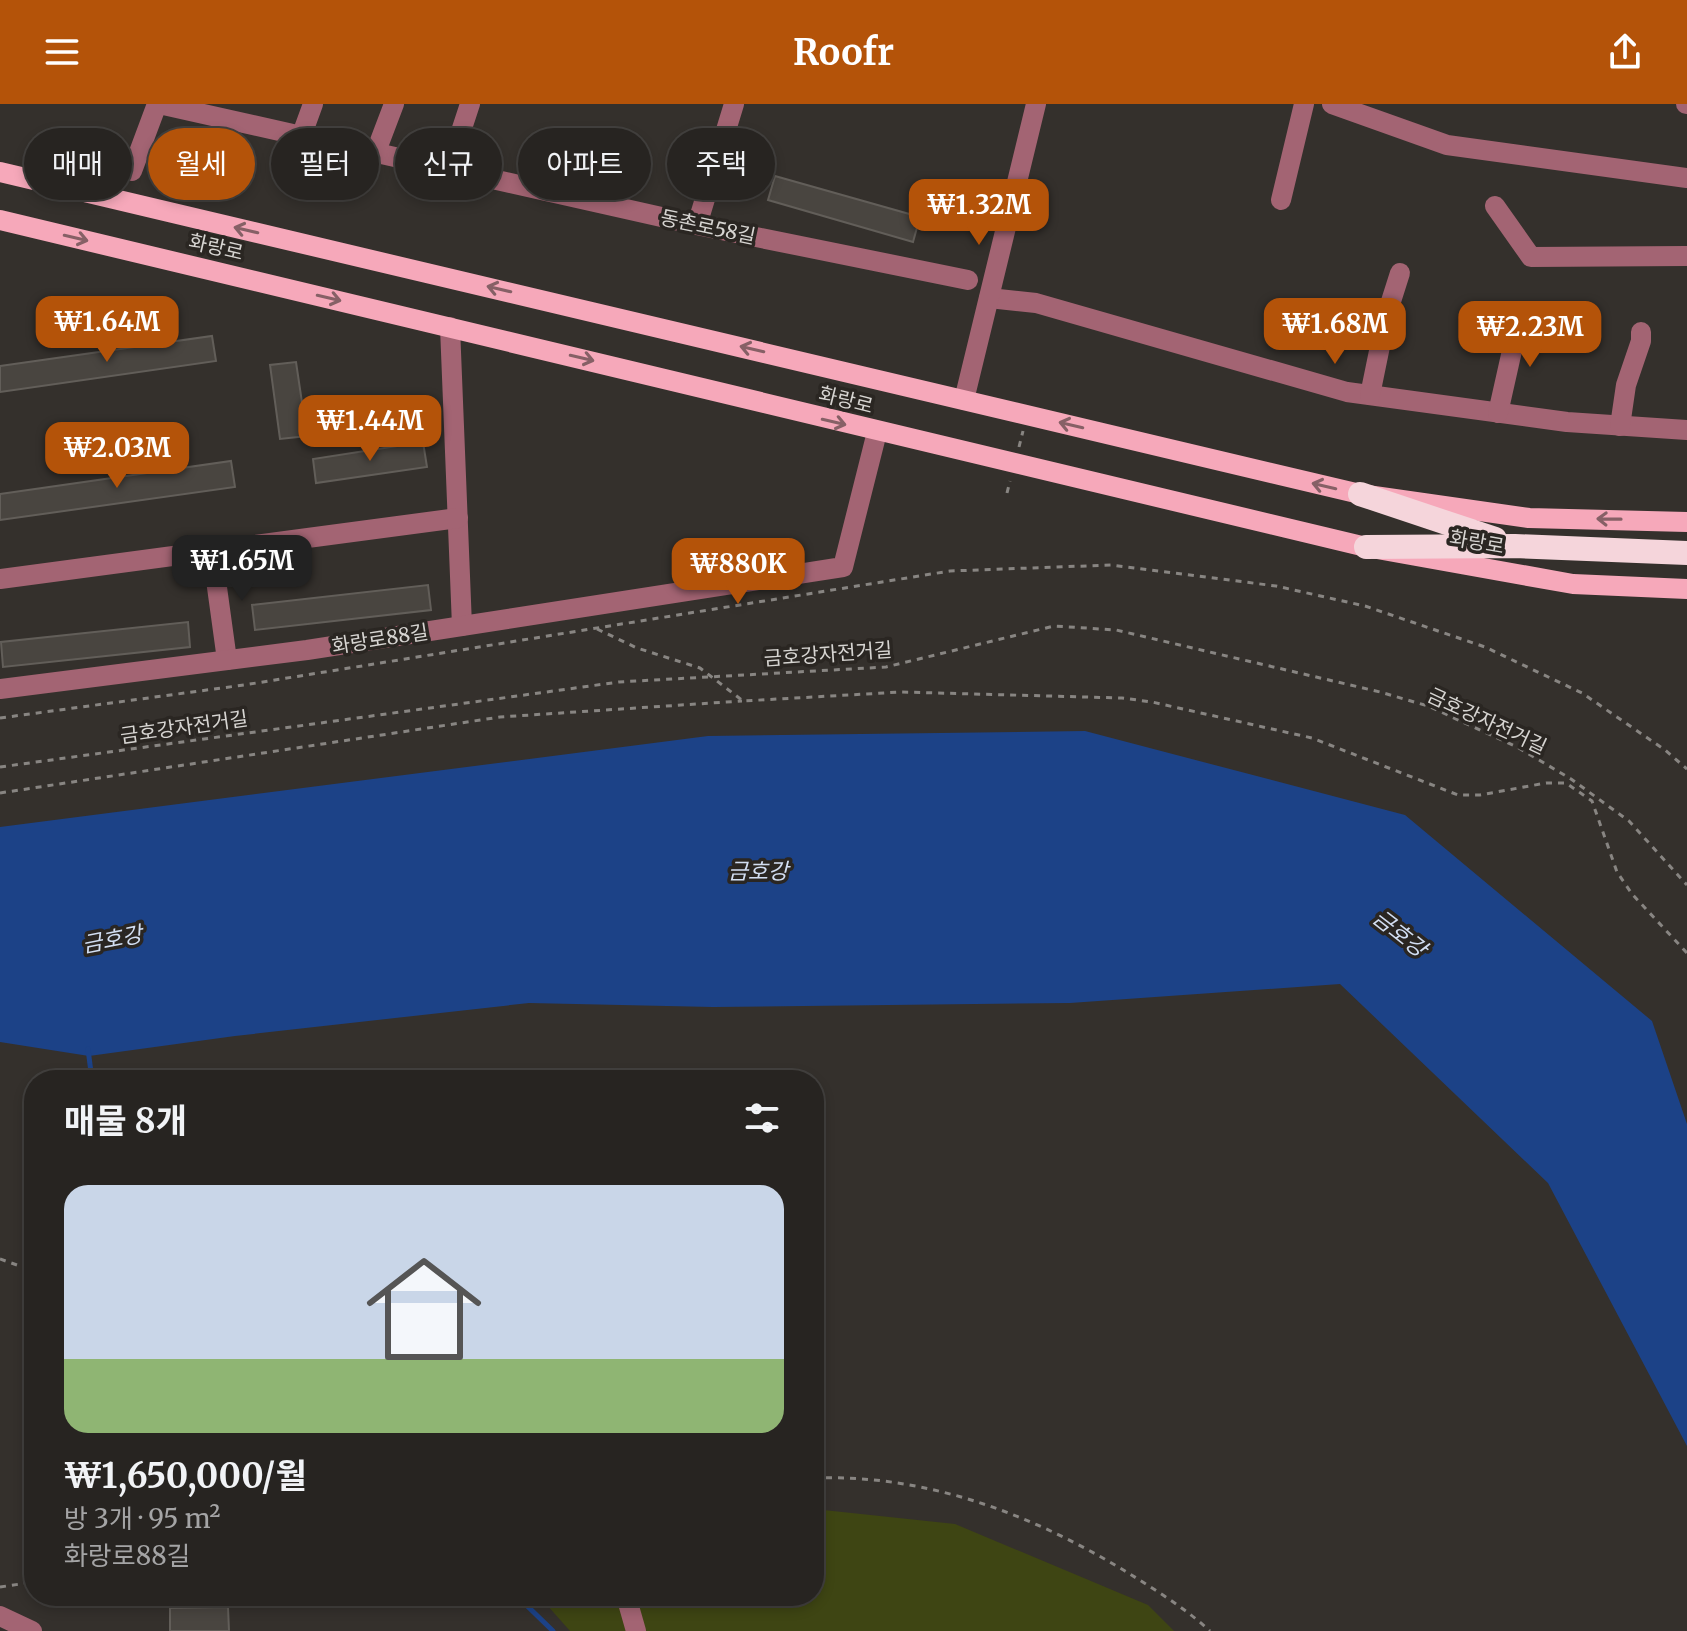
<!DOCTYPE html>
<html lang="ko">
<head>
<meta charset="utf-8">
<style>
	:root { --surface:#272421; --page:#2f2c2a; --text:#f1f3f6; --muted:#a4a4a5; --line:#43413f; --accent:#b45309 }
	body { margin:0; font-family:Merriweather,"Noto Sans KR",serif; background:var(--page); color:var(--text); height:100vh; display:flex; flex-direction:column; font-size:30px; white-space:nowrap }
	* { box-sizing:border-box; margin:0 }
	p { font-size:26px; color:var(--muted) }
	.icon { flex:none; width:44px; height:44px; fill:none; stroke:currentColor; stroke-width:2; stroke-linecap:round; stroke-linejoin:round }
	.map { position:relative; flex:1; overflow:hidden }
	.details { position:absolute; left:24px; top:966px; width:800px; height:536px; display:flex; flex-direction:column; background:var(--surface); border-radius:32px; box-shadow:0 4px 12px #0003,0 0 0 2px var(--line) }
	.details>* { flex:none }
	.top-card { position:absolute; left:24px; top:24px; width:800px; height:72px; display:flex; gap:16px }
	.price { position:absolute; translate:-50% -68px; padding:0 18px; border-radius:16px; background:var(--accent); color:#fff; font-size:26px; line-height:52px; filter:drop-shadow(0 2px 4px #0008) }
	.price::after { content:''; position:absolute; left:50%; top:48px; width:24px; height:18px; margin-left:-12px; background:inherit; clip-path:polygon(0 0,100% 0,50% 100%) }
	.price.selected { background:#222; color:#fff }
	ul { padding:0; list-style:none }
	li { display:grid; align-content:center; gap:16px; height:424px; padding:0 40px }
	li span { display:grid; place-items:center; height:248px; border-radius:24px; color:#555 }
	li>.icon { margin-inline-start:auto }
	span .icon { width:144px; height:144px; fill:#fffc; stroke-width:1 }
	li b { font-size:34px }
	h2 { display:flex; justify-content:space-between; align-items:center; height:96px; padding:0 40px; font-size:34px }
	.pill { padding:0 28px; border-radius:36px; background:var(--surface); box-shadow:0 4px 12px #0003,0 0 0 2px var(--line); font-size:28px; line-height:72px }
	.pill.selected { background:var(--accent); color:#fff }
	header { display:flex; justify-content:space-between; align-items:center; height:104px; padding:0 40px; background:var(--accent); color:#fff; font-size:36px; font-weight:700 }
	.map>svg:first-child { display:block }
	.green { fill:#3e4513 }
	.water { fill:#1c4287 }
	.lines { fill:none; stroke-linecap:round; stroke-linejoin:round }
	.stream { stroke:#1c4287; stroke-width:5 }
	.building { fill:#494540; stroke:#625e59; stroke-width:2 }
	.path { stroke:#888582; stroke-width:3; stroke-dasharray:6 6; stroke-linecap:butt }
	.minor { stroke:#a36473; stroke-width:20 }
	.major { stroke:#f6a8ba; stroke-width:20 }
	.highway { stroke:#f5d5db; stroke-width:24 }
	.oneway { stroke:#866066 }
	.labels { text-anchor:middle; stroke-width:7; stroke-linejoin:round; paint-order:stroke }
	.street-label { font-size:20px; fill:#d7d5d2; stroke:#2a2622 }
	.water-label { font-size:22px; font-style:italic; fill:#d2def2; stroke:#2a2622 }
</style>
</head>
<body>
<header><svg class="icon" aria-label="menu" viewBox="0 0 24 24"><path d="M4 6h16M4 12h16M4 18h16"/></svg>Roofr<svg class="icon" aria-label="share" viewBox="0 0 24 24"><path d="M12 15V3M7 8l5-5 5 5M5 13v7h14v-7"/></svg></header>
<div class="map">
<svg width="1687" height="1527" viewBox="0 0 1687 1527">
	<rect width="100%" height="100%" fill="#34302c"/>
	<polygon class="green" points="814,1405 955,1420 1148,1501 1174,1527 570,1527 539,1492 814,1492"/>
	<polygon class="water" points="1085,627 1405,711 1652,917 1687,1020 1687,1342 1548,1079 1340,880 1070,899 713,903 529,899 235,932 89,952 0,938 0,723 708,632"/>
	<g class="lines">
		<g class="stream">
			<polyline points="88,945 92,976"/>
			<polyline points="517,1492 553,1527"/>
		</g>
	</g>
	<g class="building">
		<polygon points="775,72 920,113 913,138 768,96"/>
		<polygon points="212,232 216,257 0,288 0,262"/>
		<polygon points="296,258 307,332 280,335 270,261"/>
		<polygon points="423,338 427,363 316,379 313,355"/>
		<polygon points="231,357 235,383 0,416 0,390"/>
		<polygon points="428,481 431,506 255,526 252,501"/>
		<polygon points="188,518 190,543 3,563 1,538"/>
		<polygon points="228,1503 229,1527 170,1527 170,1504"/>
	</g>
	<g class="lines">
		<g class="path">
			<polyline points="1019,343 1023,327"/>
			<polyline points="1007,389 1010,377"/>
			<polyline points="597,525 637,544 700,564 743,597 901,588 1122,594 1152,598 1312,634 1458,691 1480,691 1546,679 1566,679 1592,697 1617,768 1632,790 1687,849"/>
			<polyline points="0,614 244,581 950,467 1111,461 1276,482 1365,502 1485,543 1582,589 1665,646 1687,665"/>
			<polyline points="0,663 619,578 886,563 1054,522 1116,526 1380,588 1428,602 1517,643 1571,675 1629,717 1687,781"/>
			<polyline points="0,689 500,613 742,597"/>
			<polyline points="0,1155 34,1167"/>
			<path d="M 814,1374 C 926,1370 1031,1410 1125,1467 C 1154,1485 1185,1504 1210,1527"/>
			<polyline points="0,1483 34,1478"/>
		</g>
		<g class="minor">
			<polyline points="159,0 697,121 968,176"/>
			<polyline points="1332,0 1447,41 1687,74"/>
			<polyline points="1686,0 1687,0"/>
			<polyline points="301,33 313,0"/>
			<polyline points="375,50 394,0"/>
			<polyline points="132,67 157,0"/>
			<polyline points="448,67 470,0"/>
			<polyline points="1281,96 1304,0"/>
			<polyline points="1495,102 1531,153 1687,152"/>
			<polyline points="697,121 734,0"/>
			<polyline points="989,194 1036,199 1347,288 1567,318 1687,326"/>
			<polyline points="450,223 462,522"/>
			<polyline points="1370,291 1386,213 1400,169"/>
			<polyline points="964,296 1036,0"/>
			<polyline points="1498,309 1520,211"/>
			<polyline points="1620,322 1626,281 1641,237 1641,228"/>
			<polyline points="212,447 227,556"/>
			<polyline points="0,475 458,414"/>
			<polyline points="0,585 307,546 843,463 877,328"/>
			<polyline points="626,1492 636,1527"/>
			<polyline points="0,1512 32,1527"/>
		</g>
		<g class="major">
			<polyline points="0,68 1360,390 1529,414 1687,418"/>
			<polyline points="0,116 1366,443 1573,480 1687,485"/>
		</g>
		<g class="highway">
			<polyline points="1360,390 1495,435"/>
			<polyline points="1366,443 1515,442 1687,449"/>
		</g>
	</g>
	<defs><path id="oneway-shaft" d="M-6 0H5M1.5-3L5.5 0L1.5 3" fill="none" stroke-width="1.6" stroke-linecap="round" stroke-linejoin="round" transform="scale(2)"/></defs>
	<g class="oneway">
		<use href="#oneway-shaft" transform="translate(246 126) rotate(-167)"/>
		<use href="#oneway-shaft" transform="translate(76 134) rotate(13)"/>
		<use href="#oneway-shaft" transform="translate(499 185) rotate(-167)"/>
		<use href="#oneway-shaft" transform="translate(329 194) rotate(13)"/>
		<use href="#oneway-shaft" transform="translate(752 245) rotate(-167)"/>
		<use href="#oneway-shaft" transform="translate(582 254) rotate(13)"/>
		<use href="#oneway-shaft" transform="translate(834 318) rotate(13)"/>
		<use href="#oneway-shaft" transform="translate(1071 321) rotate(-167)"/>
		<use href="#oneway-shaft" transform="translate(1324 382) rotate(-167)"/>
		<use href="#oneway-shaft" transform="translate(1609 415) rotate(-179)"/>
	</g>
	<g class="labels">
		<g class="street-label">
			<text transform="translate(708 123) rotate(12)" y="7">동촌로58길</text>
			<text transform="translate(216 143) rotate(13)" y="7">화랑로</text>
			<text transform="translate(846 296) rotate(14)" y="7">화랑로</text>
			<text transform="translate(1477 438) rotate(10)" y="7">화랑로</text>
			<text transform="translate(380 535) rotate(-9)" y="7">화랑로88길</text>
			<text transform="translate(828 550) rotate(-4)" y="7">금호강자전거길</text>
			<text transform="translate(1487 617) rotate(25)" y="7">금호강자전거길</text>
			<text transform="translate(184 623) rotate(-8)" y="7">금호강자전거길</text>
		</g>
		<g class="water-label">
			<text x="758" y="775">금호강</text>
			<text transform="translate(1400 829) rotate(38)" y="8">금호강</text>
			<text transform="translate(112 835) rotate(-11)" y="8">금호강</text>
		</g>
	</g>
</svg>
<b class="price" style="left:979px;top:143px">₩1.32M</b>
<b class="price" style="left:107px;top:260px">₩1.64M</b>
<b class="price" style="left:1335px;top:262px">₩1.68M</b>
<b class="price" style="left:1530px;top:265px">₩2.23M</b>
<b class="price" style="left:370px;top:359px">₩1.44M</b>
<b class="price" style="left:117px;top:386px">₩2.03M</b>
<b class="price selected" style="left:242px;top:499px">₩1.65M</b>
<b class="price" style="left:738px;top:502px">₩880K</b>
<div class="top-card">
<a class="pill">매매</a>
<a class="pill selected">월세</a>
<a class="pill">필터</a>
<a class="pill">신규</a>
<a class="pill">아파트</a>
<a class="pill">주택</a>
</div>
<section class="details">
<h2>매물 8개<svg class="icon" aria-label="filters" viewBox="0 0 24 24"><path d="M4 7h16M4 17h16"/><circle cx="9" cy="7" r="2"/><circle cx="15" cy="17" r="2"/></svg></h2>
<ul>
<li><span style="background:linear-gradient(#c9d6e8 70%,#8fb573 0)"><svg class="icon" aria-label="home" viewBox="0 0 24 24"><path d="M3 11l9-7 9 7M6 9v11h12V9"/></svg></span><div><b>₩1,650,000/월</b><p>방 3개 · 95 m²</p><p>화랑로88길</p></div></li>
</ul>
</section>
</div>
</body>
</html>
